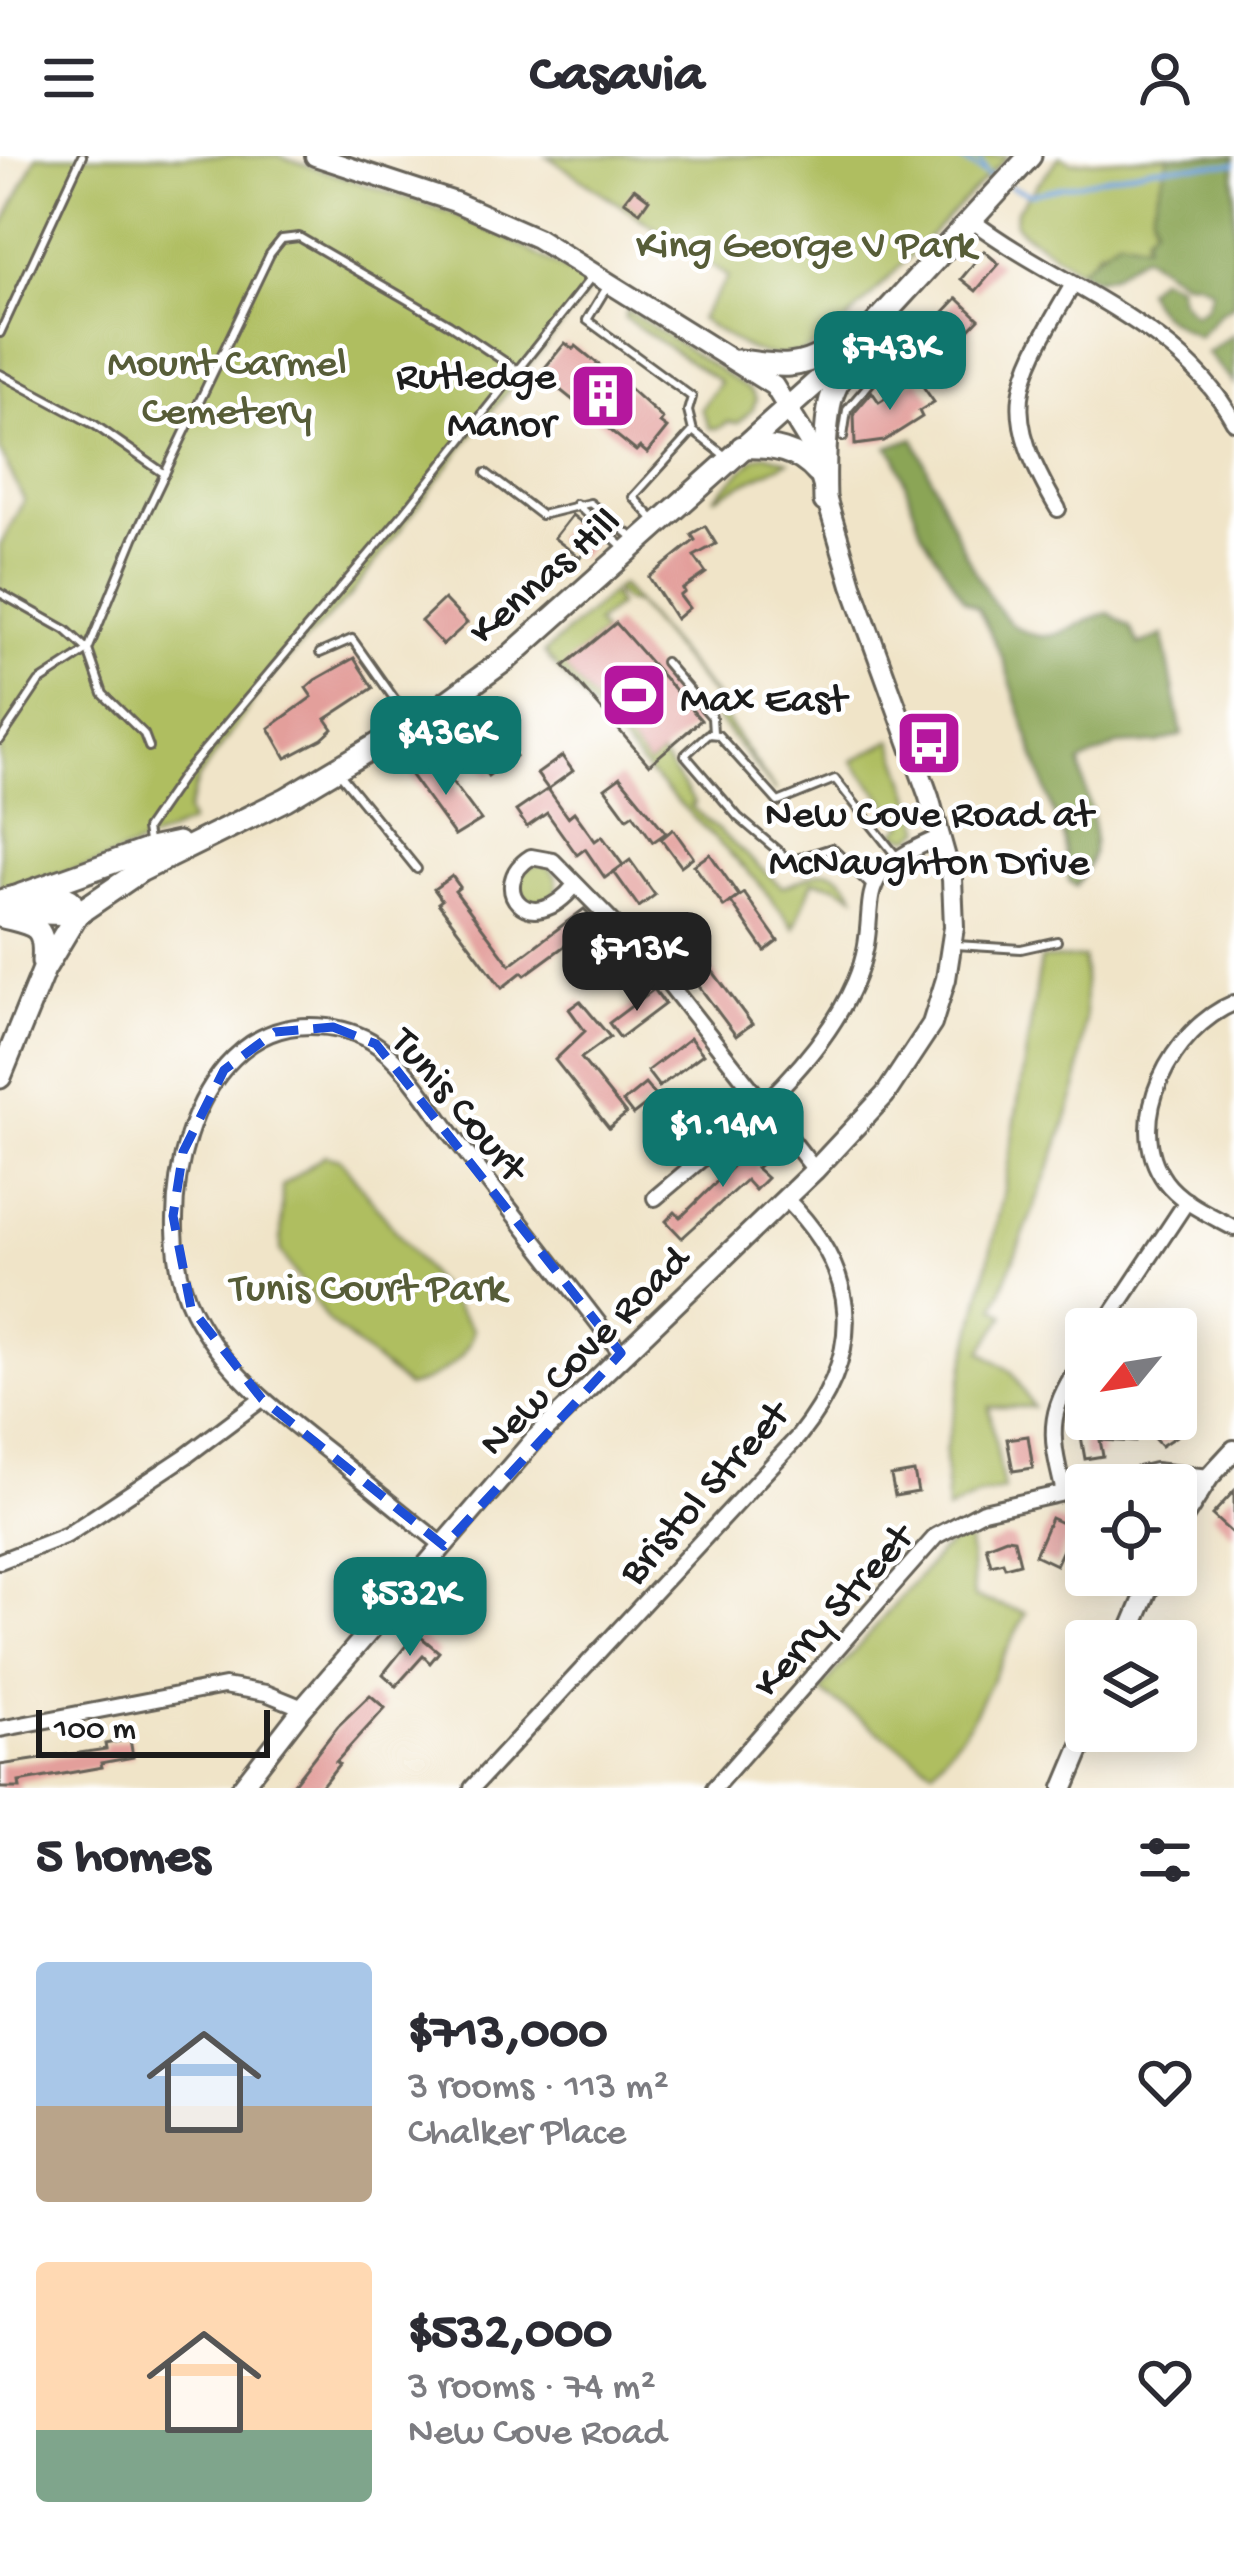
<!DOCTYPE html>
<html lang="en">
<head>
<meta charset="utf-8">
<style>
	:root { --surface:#fff; --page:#f7f7f7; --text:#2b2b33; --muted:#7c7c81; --accent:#0f766e }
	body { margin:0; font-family:"Gochi Hand",sans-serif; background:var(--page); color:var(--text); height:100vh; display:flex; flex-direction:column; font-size:45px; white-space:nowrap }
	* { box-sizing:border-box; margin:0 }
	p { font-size:39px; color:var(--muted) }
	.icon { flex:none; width:66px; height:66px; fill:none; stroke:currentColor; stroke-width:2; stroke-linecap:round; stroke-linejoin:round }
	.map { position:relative; height:1632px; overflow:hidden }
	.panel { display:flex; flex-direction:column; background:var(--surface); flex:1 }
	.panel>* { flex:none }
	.needle { width:78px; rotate:240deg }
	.controls { position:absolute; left:1065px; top:1152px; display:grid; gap:24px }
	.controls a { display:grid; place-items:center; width:132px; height:132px; border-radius:12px; background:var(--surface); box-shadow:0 6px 30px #0003; font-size:60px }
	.scale { position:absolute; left:36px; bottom:30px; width:234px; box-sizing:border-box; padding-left:12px; border:6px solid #1c1c1c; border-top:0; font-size:33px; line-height:42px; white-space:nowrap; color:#1c1c1c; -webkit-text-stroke:9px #fff; paint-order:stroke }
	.price { position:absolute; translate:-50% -102px; padding:0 27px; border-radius:24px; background:var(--accent); color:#fff; font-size:39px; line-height:78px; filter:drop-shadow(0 3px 6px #0008) }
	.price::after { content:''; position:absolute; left:50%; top:72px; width:36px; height:27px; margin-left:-18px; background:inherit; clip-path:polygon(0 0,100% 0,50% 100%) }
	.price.on { background:#222; color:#fff }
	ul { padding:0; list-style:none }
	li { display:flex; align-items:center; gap:36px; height:300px; padding:0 36px }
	li span { display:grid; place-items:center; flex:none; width:336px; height:240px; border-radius:12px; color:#555 }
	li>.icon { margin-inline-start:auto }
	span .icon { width:144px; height:144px; fill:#fffc; stroke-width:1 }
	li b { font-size:51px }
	h2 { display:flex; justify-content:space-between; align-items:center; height:144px; padding:0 36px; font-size:51px }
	header { display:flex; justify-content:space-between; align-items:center; height:156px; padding:0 36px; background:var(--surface); font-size:54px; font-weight:700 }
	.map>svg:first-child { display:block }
	.green { fill:#afbe61; stroke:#666d3e; stroke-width:3 }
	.forest { fill:#8ba557; stroke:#54603a; stroke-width:3 }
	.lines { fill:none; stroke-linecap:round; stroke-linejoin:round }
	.stream { stroke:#6da0d8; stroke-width:4.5 }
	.building { fill:#e39f9b }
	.lane-casing { stroke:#666258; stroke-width:12 }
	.street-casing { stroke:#666258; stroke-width:20 }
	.secondary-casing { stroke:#666258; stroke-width:24 }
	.primary-casing { stroke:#666258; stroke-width:27 }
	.lane { stroke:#fff; stroke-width:6 }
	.street { stroke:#fff; stroke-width:14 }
	.secondary { stroke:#fff; stroke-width:18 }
	.primary { stroke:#fff; stroke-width:21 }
	.marked { fill:none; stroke:#1d4ed8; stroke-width:9; stroke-dasharray:24 15; stroke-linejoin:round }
	.labels { text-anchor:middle; stroke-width:9; stroke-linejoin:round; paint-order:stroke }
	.park-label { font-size:42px; fill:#575d38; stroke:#fff }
	.poi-label { font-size:42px; fill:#1c1c1c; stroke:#fff; text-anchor:end }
	.street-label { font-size:42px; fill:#1c1c1c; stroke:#fff }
</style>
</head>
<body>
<header><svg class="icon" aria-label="menu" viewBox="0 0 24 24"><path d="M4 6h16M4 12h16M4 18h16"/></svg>Casavia<svg class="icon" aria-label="person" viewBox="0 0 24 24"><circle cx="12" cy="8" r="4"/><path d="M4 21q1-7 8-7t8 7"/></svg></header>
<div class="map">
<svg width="1234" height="1632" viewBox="0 0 1234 1632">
	<rect width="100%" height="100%" fill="#fff"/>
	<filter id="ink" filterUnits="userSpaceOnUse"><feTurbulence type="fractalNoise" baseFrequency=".00833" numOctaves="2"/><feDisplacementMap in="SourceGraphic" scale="24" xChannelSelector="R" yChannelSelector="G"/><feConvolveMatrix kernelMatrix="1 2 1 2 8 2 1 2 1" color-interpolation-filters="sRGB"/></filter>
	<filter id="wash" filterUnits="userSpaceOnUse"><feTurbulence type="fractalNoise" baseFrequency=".004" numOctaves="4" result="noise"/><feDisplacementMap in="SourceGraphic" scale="48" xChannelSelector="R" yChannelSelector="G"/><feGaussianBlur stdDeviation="2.7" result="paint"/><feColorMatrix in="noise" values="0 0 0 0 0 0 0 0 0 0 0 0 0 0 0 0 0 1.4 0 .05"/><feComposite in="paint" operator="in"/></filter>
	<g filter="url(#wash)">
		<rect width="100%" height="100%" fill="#f0e4c8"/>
		<g class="green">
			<polygon points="37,0 279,0 449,56 518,88 593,130 471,280 350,440 274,516 199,622 187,656 190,667 94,709 0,732 0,390 24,344 0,295 0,75"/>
			<path d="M 547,0 L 1008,0 L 831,181 C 776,218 749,195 700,163 L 728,121 Z"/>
			<polygon points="1060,0 1072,6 1169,0 1152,54 1155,69 1146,89 1099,93 1090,107 1078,114 1021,75 1015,68 1016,55"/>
			<polygon points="627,154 751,235 756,243 753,253 738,267 728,266 718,273 710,272 701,253 720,226 625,162"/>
			<polygon points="765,298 789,305 714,342 755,302"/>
			<polygon points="621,429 720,546 728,567 776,636 718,564 714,541 636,448 623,444 614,434"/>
			<path d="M 611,437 L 618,449 L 596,467 L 603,477 L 565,511 L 649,609 L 661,599 L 695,647 L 691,650 L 782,731 C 815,723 829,696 855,739 L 835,729 L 813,725 L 794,772 L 758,726 L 643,611 L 544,497 Z"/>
			<polygon points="892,584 923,673 911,682 894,677 904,668 852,605"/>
			<circle cx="538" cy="728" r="19"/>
			<polygon points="1084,802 1085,861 1077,932 1055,998 995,1151 1005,1159 982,1195 1013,1217 1033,1251 989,1251 1004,1334 980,1339 947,1355 945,1296 1003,1040 1041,803"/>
			<path d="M 325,999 L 340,1003 L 473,1174 C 468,1204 435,1224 407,1231 L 328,1165 L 281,1096 L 282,1030 Z"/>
			<polygon points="968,1374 974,1441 1026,1457 969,1568 933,1613 820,1535 940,1396"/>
		</g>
		<g class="forest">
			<path d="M 1169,0 L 1234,0 L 1234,149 L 1220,157 L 1198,181 C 1177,169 1152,158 1146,133 L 1159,121 L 1177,129 L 1180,143 L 1194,158 L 1205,152 L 1212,134 L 1198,126 L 1183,125 L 1143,99 L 1112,119 L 1096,123 L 1078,114 C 1094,104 1103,91 1120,82 L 1146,88 L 1146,79 L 1155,69 L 1152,54 Z"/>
			<polygon points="1234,178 1234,228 1207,197"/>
			<path d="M 914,282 C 939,336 969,420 1007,464 C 1014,471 1030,479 1040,480 C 1062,482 1085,462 1109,457 L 1130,471 L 1139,489 L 1163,479 L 1182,579 L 1158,587 L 1118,589 L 1080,607 C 1087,655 1110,685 1076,730 L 1069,725 L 1062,671 L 1057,668 L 1003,503 L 978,452 L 964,444 L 922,377 L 896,300 L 888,291 Z"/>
		</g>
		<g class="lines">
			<g class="stream">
				<polyline points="953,0 996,23"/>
				<polyline points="978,0 987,18"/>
				<polyline points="1011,31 1030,38 1154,11 1234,8"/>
			</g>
		</g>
		<g id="blocks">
			<g class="building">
				<polygon points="634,32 649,43 640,56 624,45"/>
				<polygon points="984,95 999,108 976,135 961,123"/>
				<polygon points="957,142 979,163 963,180 940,160"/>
				<polygon points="565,187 573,193 576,190 608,216 606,220 626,236 629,232 663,263 660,267 667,272 647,297 640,291 636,295 549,225 552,221 543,214"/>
				<polygon points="917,222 934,246 919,255 922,261 884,285 855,289 854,257 872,236 879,246"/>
				<polygon points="572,359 598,379 580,402 554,382"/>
				<polygon points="705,370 716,388 694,400 706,417 683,433 685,436 680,440 689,452 676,463 649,421 695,384 691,378"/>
				<polygon points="444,443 467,467 443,489 421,465"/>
				<polygon points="616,467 701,564 649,609 564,510"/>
				<polygon points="354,502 373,532 326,563 333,573 322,583 286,602 269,572 312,541 306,532 315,524"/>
				<polygon points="509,589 516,600 488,620 477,604 498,590 501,595"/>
				<polygon points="562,600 573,615 548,633 537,618"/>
				<polygon points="436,604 481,664 455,680 410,618"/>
				<polygon points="620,621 666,677 653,686 633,658 627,662 605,632"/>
				<polygon points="548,633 568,661 574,656 595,685 602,680 623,709 605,722 585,693 577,699 547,657 527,671 516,655"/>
				<polygon points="673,673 693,701 681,710 661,683"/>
				<polygon points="710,698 739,740 724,751 694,709"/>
				<polygon points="630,704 655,739 639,751 614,716"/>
				<polygon points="452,720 460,731 455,735 510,809 584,753 597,766 525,819 522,816 502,832 438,747 442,744 434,733"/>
				<polygon points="744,737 778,785 765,795 731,746"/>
				<polygon points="688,782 752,868 736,880 672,794"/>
				<polygon points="654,833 665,848 620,882 609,867"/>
				<polygon points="580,845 610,881 581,902 626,958 609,972 555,904 585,875 569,853"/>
				<polygon points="690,882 703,898 659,931 647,915"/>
				<polygon points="645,928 656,941 633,959 623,946"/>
				<polygon points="757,986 769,1001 756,1012 767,1022 755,1034 746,1024 682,1082 666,1065 675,1056 680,1061 684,1058"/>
				<polygon points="1115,1263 1136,1263 1135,1286 1100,1284 1103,1300 1085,1303 1079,1269"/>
				<polygon points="1136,1263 1176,1263 1182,1270 1178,1274 1181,1277 1161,1290"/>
				<polygon points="1028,1280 1033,1312 1013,1315 1007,1283"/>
				<polygon points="914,1316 918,1336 895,1340 891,1320"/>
				<polygon points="1234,1335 1234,1379 1212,1359"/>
				<polygon points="1051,1362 1073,1372 1056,1409 1035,1399"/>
				<polygon points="1006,1382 1014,1383 1020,1407 1005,1411 1003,1406 991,1409 986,1390"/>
				<polygon points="416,1477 439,1496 430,1507 423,1500 396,1530 383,1518"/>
				<polygon points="370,1539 385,1552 336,1606 339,1608 320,1632 290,1632 338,1570"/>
				<polygon points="130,1583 133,1601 101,1607 102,1611 19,1626 20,1632 0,1632 0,1609 106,1593 105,1588"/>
			</g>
		</g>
	</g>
	<g filter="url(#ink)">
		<use href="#blocks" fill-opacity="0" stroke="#666258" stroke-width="3"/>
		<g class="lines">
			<defs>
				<g id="lane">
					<polyline points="607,131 587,164 692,241 688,255 693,275 633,341 656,366"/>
					<polyline points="0,177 82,0"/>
					<polyline points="0,218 95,269 165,318"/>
					<polyline points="693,275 728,302"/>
					<polyline points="843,281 847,254 876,220"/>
					<polyline points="486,317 541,359 590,347 636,384"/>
					<polyline points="576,348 622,390"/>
					<polyline points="0,437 66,474 88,494 103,538 144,578 149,591"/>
					<polyline points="320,497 352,483 410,565"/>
					<polyline points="665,506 712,561 713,577"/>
					<polyline points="0,584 39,526 88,494 134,382 270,98 282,83 299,81 449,168 517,214"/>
					<polyline points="340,618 417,713"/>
					<polyline points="149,691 146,673 184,618 404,357 593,119"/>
					<polyline points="872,731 832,692 790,705 738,661 685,599 708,578 718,579 778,646 835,623 897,701"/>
					<polyline points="956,789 1021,793 1057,785"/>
				</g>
				<g id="street">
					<path d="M 974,66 C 1059,130 1181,168 1234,266"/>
					<path d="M 1058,353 C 998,251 1015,227 1072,130"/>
					<path d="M 575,729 C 529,787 486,729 531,701 L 553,705 L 652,806 L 815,1014"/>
					<path d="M 1234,847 C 1173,872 1122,965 1165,1025 C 1181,1047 1211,1059 1234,1072"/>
					<path d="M 655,1042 C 728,979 815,917 855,826 C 888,749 837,722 941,681"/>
					<polyline points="1102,1173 1187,1045"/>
					<polyline points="1099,1329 1155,1315 1209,1321"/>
					<path d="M 1064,1336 C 1047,1270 1049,1254 1086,1198"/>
					<path d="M 444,1390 C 406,1360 368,1329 331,1298 C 278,1256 224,1217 193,1155 C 148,1067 187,870 310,870 C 332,870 352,874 371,885 C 405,906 430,950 454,981 C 509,1053 566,1124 621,1197"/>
					<polyline points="0,1405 67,1379 186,1300 262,1243"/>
					<polyline points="0,1573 224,1530 266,1537 303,1552"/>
					<path d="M 472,1632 L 798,1281 C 865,1197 862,1118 785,1042"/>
					<polyline points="714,1632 936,1380 983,1355 1086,1332"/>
				</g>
				<g id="secondary">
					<polyline points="1176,1373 1209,1321 1234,1294"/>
					<polyline points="1126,1485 1154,1419"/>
					<polyline points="241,1632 303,1552 536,1282 815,1014 885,939 932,868 946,823 954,771 952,723 929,641 852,429 811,290 774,230 537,82 455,46 315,0"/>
					<polyline points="1064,1632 1088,1575"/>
				</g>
				<g id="primary">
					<path d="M 737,205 C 771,208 793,216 824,197 L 845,201"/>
					<path d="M 742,291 C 772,290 797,293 818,317"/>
					<path d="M 825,345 C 824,312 824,280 830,247 C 833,231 846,217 845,202"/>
					<polyline points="21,739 150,693 178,687"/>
					<path d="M 0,745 C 22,738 49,733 70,744 L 77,758"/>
					<polyline points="12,756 77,758"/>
					<path d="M 0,760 C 33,769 46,766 43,806"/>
					<polyline points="0,921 44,813 77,758 140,715 286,643 360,599 442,550 509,501 845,201 1030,0"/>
				</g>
			</defs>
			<use href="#lane" class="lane-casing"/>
			<use href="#street" class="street-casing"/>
			<use href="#secondary" class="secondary-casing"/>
			<use href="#primary" class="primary-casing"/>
			<use href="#lane" class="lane"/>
			<use href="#street" class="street"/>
			<use href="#secondary" class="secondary"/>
			<use href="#primary" class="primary"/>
		</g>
	</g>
	<path class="marked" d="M 333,871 L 376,888 L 621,1197 L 444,1390 L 262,1243 L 191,1152 L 173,1060 L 183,996 L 224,914 L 275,876 Z"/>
	<defs>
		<symbol id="building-square" viewBox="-11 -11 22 22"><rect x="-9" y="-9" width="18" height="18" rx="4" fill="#b5179e" stroke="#fff"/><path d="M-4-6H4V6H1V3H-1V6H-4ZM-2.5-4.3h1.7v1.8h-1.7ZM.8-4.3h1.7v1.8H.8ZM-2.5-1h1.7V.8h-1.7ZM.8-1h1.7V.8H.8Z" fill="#fff"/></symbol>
		<symbol id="stadium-square" viewBox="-11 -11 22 22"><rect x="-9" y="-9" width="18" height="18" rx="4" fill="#b5179e" stroke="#fff"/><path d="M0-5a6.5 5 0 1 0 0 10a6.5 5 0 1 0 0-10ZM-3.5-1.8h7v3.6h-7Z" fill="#fff"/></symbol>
		<symbol id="bus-square" viewBox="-11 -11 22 22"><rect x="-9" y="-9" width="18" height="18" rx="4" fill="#b5179e" stroke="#fff"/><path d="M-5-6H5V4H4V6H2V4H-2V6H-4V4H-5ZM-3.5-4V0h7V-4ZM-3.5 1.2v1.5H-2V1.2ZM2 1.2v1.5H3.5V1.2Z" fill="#fff"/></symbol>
	</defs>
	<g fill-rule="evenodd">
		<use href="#building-square" x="565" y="202" width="76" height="76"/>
		<use href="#stadium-square" x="596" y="501" width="76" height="76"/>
		<use href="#bus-square" x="891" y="549" width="76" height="76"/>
	</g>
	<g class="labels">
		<g class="park-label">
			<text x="806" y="100">King George V Park</text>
			<text x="227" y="218">Mount Carmel<tspan x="227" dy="48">Cemetery</tspan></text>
			<text x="368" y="1143">Tunis Court Park</text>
		</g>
		<g class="poi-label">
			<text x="556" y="231">Rutledge<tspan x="556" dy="48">Manor</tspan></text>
			<text x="680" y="554" text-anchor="start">Max East</text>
			<text x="929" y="669" text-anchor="middle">New Cove Road at<tspan x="929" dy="48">McNaughton Drive</tspan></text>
		</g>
		<g class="street-label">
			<text transform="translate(542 417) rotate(-41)" y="15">Kennas Hill</text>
			<text transform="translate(462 946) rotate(50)" y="15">Tunis Court</text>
			<text transform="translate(581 1192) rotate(-45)" y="15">New Cove Road</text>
			<text transform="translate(701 1334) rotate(-48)" y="15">Bristol Street</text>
			<text transform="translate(830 1452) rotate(-48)" y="15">Kerry Street</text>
		</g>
	</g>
</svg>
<div class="controls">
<a><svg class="needle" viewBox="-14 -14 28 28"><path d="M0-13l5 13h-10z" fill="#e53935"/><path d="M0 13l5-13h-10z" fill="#7c7c81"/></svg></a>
<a><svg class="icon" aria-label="locate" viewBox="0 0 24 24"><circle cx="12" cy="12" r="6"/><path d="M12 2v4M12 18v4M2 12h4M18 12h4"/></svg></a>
<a><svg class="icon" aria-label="layers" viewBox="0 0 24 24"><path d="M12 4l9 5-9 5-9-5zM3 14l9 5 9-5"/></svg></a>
</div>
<div class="scale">100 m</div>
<b class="price" style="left:890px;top:257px">$743K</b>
<b class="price" style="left:446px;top:642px">$436K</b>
<b class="price on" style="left:637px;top:858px">$713K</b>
<b class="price" style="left:723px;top:1034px">$1.14M</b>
<b class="price" style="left:410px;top:1503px">$532K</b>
</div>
<section class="panel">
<h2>5 homes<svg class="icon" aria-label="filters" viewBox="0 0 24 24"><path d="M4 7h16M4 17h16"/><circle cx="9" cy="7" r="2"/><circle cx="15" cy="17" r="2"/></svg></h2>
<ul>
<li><span style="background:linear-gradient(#a9c7e8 60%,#b9a48a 0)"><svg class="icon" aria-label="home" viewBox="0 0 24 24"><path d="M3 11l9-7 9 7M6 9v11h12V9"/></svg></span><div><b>$713,000</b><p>3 rooms · 113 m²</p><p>Chalker Place</p></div><svg class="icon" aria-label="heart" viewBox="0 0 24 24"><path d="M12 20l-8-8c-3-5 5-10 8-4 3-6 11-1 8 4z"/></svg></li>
<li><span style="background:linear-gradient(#ffd9b3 70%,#7fa58c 0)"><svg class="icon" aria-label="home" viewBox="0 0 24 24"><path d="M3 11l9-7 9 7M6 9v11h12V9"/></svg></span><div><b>$532,000</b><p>3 rooms · 74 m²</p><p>New Cove Road</p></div><svg class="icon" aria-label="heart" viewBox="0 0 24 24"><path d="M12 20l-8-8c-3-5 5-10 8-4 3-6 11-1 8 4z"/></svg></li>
</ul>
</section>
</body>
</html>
